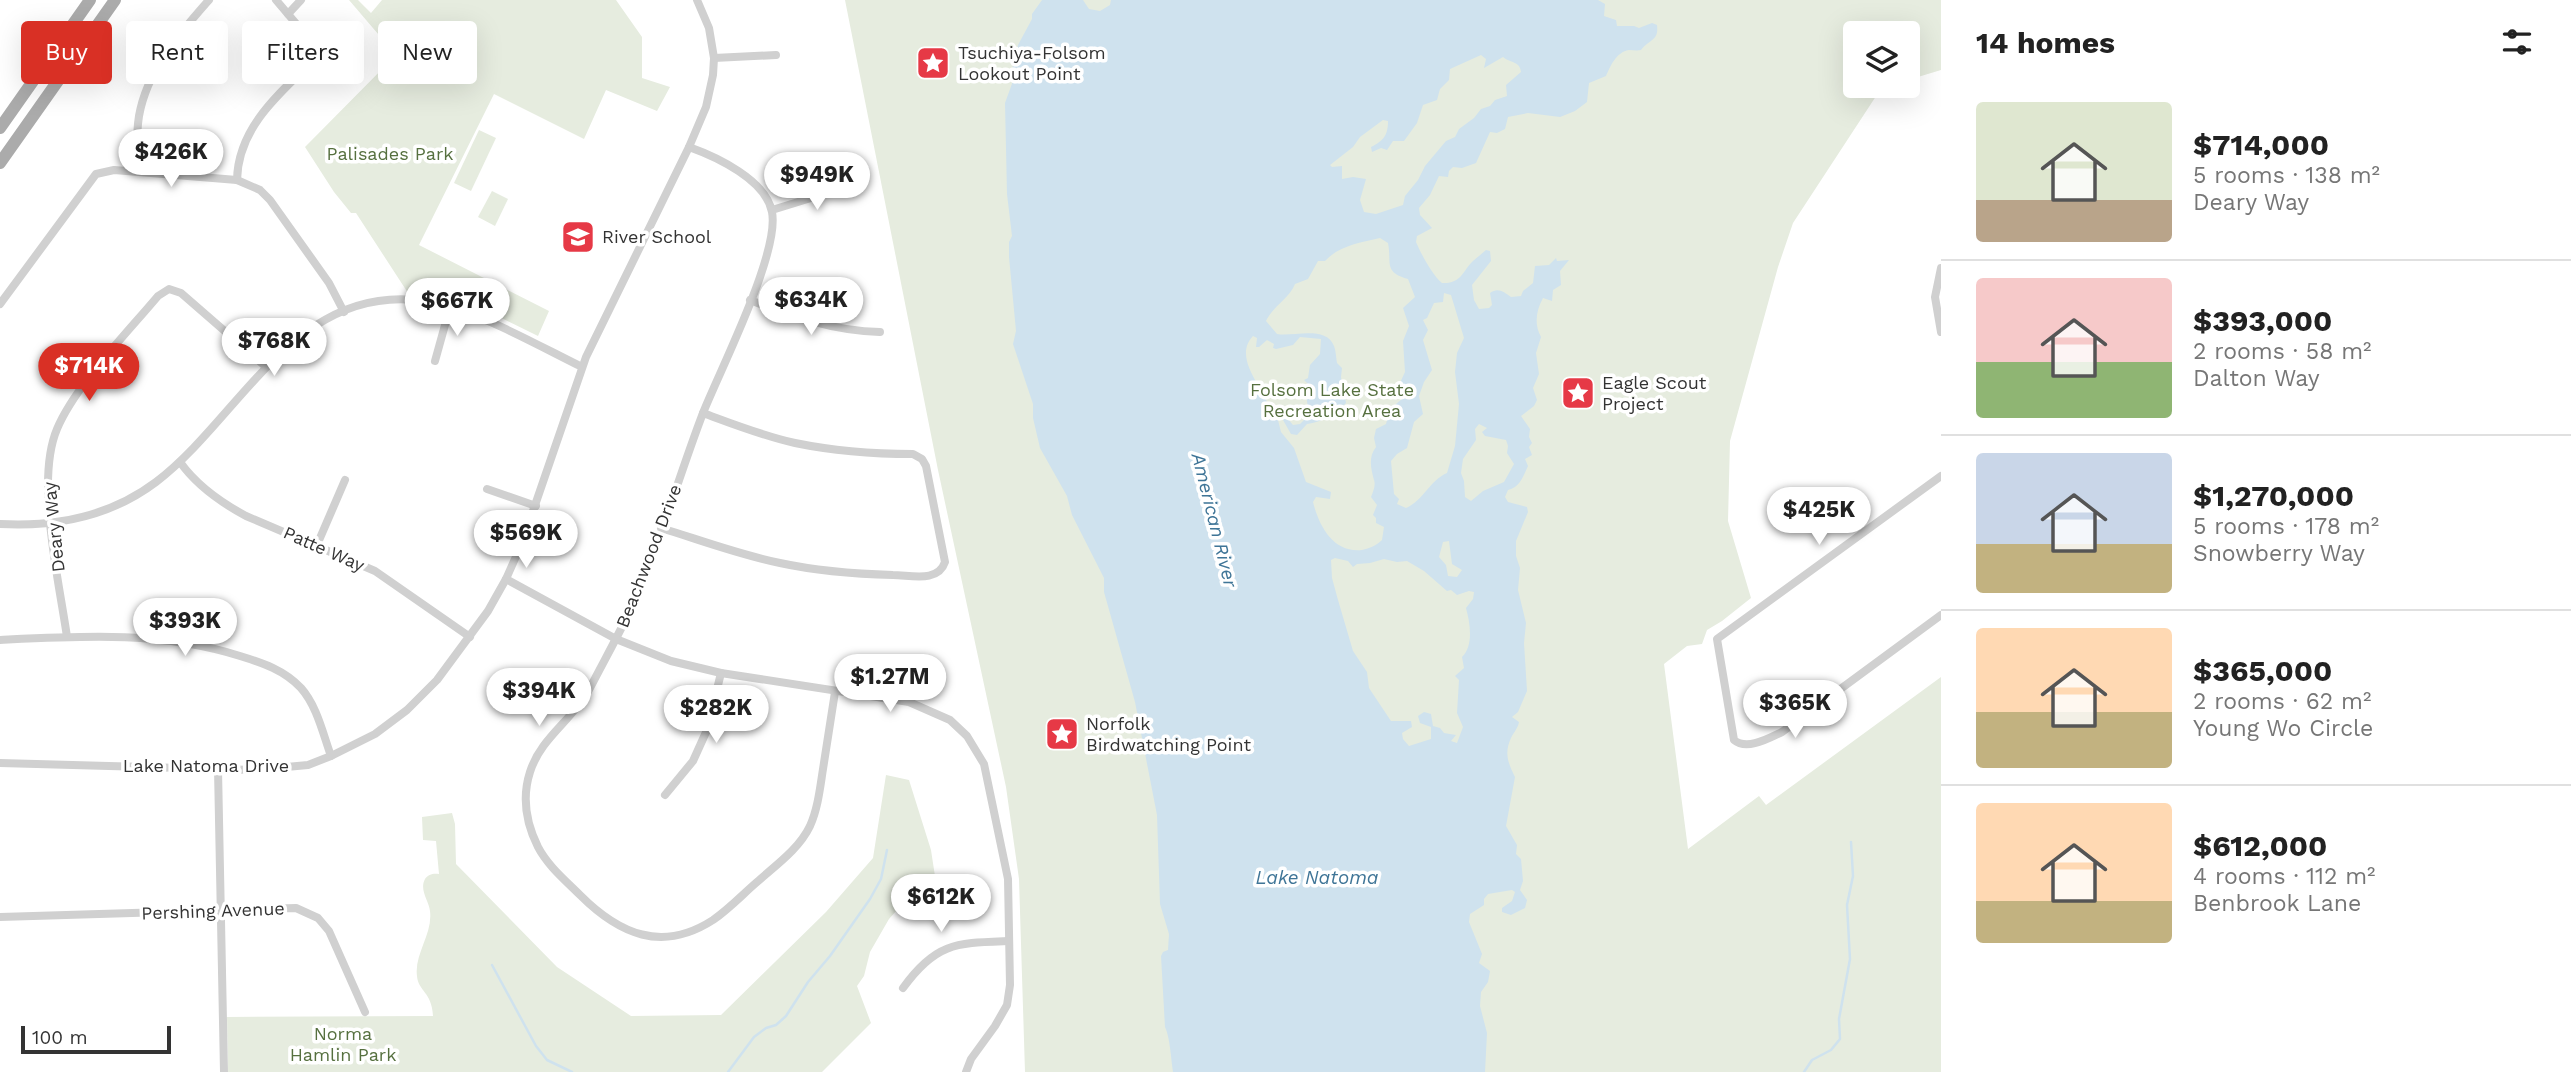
<!DOCTYPE html>
<html lang="en">
<head>
<meta charset="utf-8">
<style>
	:root { --surface:#fff; --page:#f6f6f6; --text:#222; --muted:#767676; --line:#e0e0e0; --accent:#d93025 }
	body { margin:0; font-family:"Work Sans",sans-serif; background:var(--page); color:var(--text); height:100vh; display:flex; flex-direction:column; font-size:26px; white-space:nowrap }
	* { box-sizing:border-box; margin:0 }
	p { font-size:23px; color:var(--muted) }
	.icon { flex:none; width:38px; height:38px; fill:none; stroke:currentColor; stroke-width:2; stroke-linecap:round; stroke-linejoin:round }
	.map { position:relative; flex:1; overflow:hidden }
	.side { display:flex; flex-direction:column; background:var(--surface); width:630px }
	.side>* { flex:none }
	.hud { position:absolute; left:21px; top:21px; width:665px; height:63px; display:flex; gap:14px }
	.controls { position:absolute; left:1843px; top:21px; display:grid; gap:14px }
	.controls a { display:grid; place-items:center; width:77px; height:77px; border-radius:7px; background:var(--surface); box-shadow:0 7px 28px #0002; font-size:35px }
	.scale { position:absolute; left:21px; bottom:18px; width:150px; box-sizing:border-box; padding-left:7px; border:4px solid #333; border-top:0; font-size:19px; line-height:24px; white-space:nowrap; color:#333; -webkit-text-stroke:5px #fff; paint-order:stroke }
	.price { position:absolute; translate:-50% -60px; padding:0 16px; border-radius:24px; background:#fff; color:#222; font-size:23px; line-height:46px; filter:drop-shadow(0 2px 4px #0008) }
	.price::after { content:''; position:absolute; left:50%; top:42px; width:21px; height:16px; margin-left:-10px; background:inherit; clip-path:polygon(0 0,100% 0,50% 100%) }
	.price.selected { background:var(--accent); color:#fff }
	ul { padding:0; list-style:none }
	li { display:flex; align-items:center; gap:21px; height:175px; padding:0 35px }
	li+li { border-top:2px solid var(--line) }
	li span { display:grid; place-items:center; flex:none; width:196px; height:140px; border-radius:7px; color:#555 }
	li>.icon { margin-inline-start:auto }
	span .icon { width:84px; height:84px; fill:#fffc; stroke-width:1 }
	li b { font-size:30px }
	h2 { display:flex; justify-content:space-between; align-items:center; height:84px; padding:0 35px; font-size:30px }
	.pill { padding:0 24px; border-radius:7px; background:var(--surface); box-shadow:0 7px 28px #0002; font-size:24px; line-height:63px }
	.pill.selected { background:var(--accent); color:#fff }
	main { display:flex; flex:1; min-height:0 }
	.map>svg:first-child { display:block }
	.green { fill:#e6ecdf }
	.water { fill:#cfe2ee; fill-rule:evenodd }
	.lines { fill:none; stroke-linecap:round; stroke-linejoin:round }
	.stream { stroke:#cfe2ee; stroke-width:2.5 }
	.minor { stroke:#d0d0d0; stroke-width:8 }
	.primary { stroke:#ababab; stroke-width:12 }
	.labels { text-anchor:middle; stroke-width:7; stroke-linejoin:round; paint-order:stroke }
	.poi-label { font-size:18px; fill:#333; stroke:#fff; text-anchor:start }
	.park-label { font-size:18px; fill:#56703f; stroke:#fff }
	.street-label { font-size:18px; fill:#333; stroke:#fff }
	.water-label { font-size:19px; font-style:italic; fill:#3f7597; stroke:#fff }
</style>
</head>
<body>
<main>
<div class="map">
<svg width="1941" height="1072" viewBox="0 0 1941 1072">
	<rect width="100%" height="100%" fill="#fff"/>
	<g class="green">
		<polygon points="349,0 358,0 371,13 382,0 616,0 642,37 642,78 670,87 657,111 606,90 584,139 494,94 419,245 549,311 538,336 465,300 442,294 408,293 356,213 351,213 334,192 305,147 396,55"/>
		<polygon points="845,0 1941,0 1941,70 1908,80 1908,33 1855,33 1855,86 1887,86 1882,87 1793,223 1778,267 1730,441 1728,521 1751,598 1722,621 1707,630 1702,644 1687,646 1664,664 1688,849 1759,796 1766,805 1941,677 1941,1072 1025,1072 1019,879 1006,787 938,470"/>
		<polygon points="479,130 496,138 471,191 454,183"/>
		<polygon points="492,191 508,199 495,226 478,217"/>
		<path d="M 886,775 L 909,780 L 931,850 L 938,896 L 913,885 L 906,900 L 889,919 L 870,952 L 864,976 L 857,986 L 871,1023 L 822,1072 L 228,1072 L 227,1017 L 433,1016 C 432,992 418,991 417,976 C 414,954 433,934 430,911 C 429,901 419,890 425,879 C 428,874 434,873 439,874 L 436,841 L 423,840 L 422,817 L 452,813 L 455,824 L 456,864 L 557,967 L 631,1016 L 721,1015 L 826,912 L 873,858 Z"/>
	</g>
	<path class="water" d="M 1042,0 L 1083,0 L 1089,9 L 1100,11 L 1110,5 L 1111,0 L 1598,0 L 1605,4 L 1604,16 L 1616,20 L 1617,26 L 1634,26 L 1639,28 L 1652,23 L 1657,25 C 1659,41 1650,39 1641,50 C 1637,51 1633,50 1629,50 C 1616,52 1610,67 1606,76 L 1589,83 L 1587,102 L 1575,111 L 1560,117 L 1528,113 L 1508,117 L 1505,129 L 1497,133 L 1490,132 L 1476,163 L 1462,168 L 1453,167 L 1449,171 L 1448,177 L 1439,176 L 1430,195 L 1419,208 L 1420,215 L 1432,228 L 1417,236 L 1416,242 C 1421,254 1433,276 1442,283 C 1462,284 1463,270 1473,261 C 1477,257 1482,254 1486,250 L 1490,251 L 1491,261 L 1472,285 L 1474,300 L 1479,309 L 1489,308 L 1492,305 L 1490,293 C 1498,287 1504,292 1511,297 L 1521,296 L 1523,291 L 1533,283 L 1535,266 L 1549,265 L 1556,258 L 1557,261 L 1569,260 L 1560,271 L 1561,285 L 1553,290 L 1552,301 L 1543,298 C 1536,311 1534,324 1541,337 L 1536,353 L 1539,374 L 1533,388 L 1537,400 L 1534,406 L 1521,416 L 1530,429 L 1529,437 L 1532,443 L 1529,447 L 1532,455 L 1525,459 L 1528,466 C 1523,476 1521,487 1508,490 L 1505,497 L 1508,502 L 1527,507 L 1528,512 L 1516,541 L 1516,556 L 1520,568 L 1518,590 L 1526,623 L 1524,643 L 1527,691 L 1518,712 L 1512,717 L 1519,722 C 1518,728 1514,732 1511,738 C 1504,753 1508,763 1515,777 L 1506,826 L 1517,845 L 1516,854 L 1521,859 L 1523,881 L 1520,890 L 1527,900 L 1525,908 L 1511,915 L 1502,912 L 1502,908 L 1512,901 L 1515,892 L 1512,890 L 1488,894 L 1484,899 L 1484,905 L 1470,914 L 1469,922 L 1482,954 L 1479,963 L 1490,971 L 1488,982 L 1481,992 L 1480,1006 L 1487,1033 L 1485,1072 L 1173,1072 C 1171,1059 1170,1037 1165,1027 L 1161,956 L 1163,952 L 1168,950 L 1169,934 L 1160,904 L 1157,815 L 1135,702 L 1104,592 L 1104,578 L 1072,515 L 1067,496 L 1040,448 L 1033,418 L 1033,404 L 1013,344 L 1016,331 L 1009,257 L 1009,242 L 1012,236 L 1007,194 L 1005,103 L 1013,81 L 1011,74 L 1018,45 L 1032,19 L 1032,14 ZM 1481,55 L 1486,59 L 1484,68 L 1503,57 C 1510,63 1520,61 1521,72 L 1506,85 L 1507,96 L 1495,100 L 1490,106 L 1481,109 L 1474,118 L 1459,129 L 1455,137 L 1446,141 L 1425,166 L 1418,180 L 1405,196 L 1403,205 L 1376,214 L 1364,212 L 1360,200 L 1366,179 L 1353,177 L 1342,179 L 1342,166 L 1332,167 L 1330,165 L 1353,147 L 1360,137 L 1383,120 L 1388,121 C 1388,136 1383,141 1371,147 L 1372,152 L 1381,148 L 1387,150 L 1393,141 L 1404,141 L 1417,123 L 1423,105 L 1437,100 L 1440,89 L 1449,80 L 1450,69 ZM 1380,238 L 1388,243 C 1392,263 1383,272 1408,279 L 1415,297 L 1403,308 L 1409,326 L 1403,341 L 1405,372 L 1399,385 L 1402,399 L 1390,409 L 1386,424 L 1376,429 L 1374,438 L 1376,447 C 1368,457 1371,469 1374,480 C 1376,485 1373,492 1371,497 L 1377,505 L 1373,515 L 1376,518 L 1376,523 L 1384,527 L 1382,540 C 1376,546 1370,548 1362,550 C 1333,553 1319,526 1313,502 L 1316,497 L 1330,499 L 1331,492 L 1306,482 L 1294,448 L 1281,432 L 1278,420 L 1283,420 L 1291,434 L 1297,435 L 1307,424 C 1322,422 1335,414 1346,403 L 1341,377 L 1342,368 L 1337,363 C 1336,358 1336,351 1334,346 C 1326,325 1293,337 1277,334 L 1266,321 C 1273,306 1289,299 1295,284 L 1308,279 L 1318,261 L 1325,261 C 1340,245 1360,243 1380,238 ZM 1444,293 L 1451,295 L 1464,338 L 1457,353 L 1455,372 L 1459,404 L 1455,446 L 1447,473 C 1429,481 1424,500 1406,508 L 1397,504 L 1399,499 L 1394,494 L 1391,461 L 1397,454 L 1407,448 L 1414,422 L 1423,414 L 1419,396 L 1424,382 L 1432,370 L 1423,340 L 1428,330 L 1423,320 L 1427,318 L 1434,303 L 1443,302 ZM 1253,336 L 1257,338 L 1256,347 L 1259,347 L 1267,340 L 1274,344 L 1273,348 L 1276,349 L 1293,345 L 1300,337 L 1321,339 L 1320,354 L 1310,365 L 1308,378 L 1304,380 L 1308,384 L 1306,394 L 1309,415 L 1300,424 L 1293,425 L 1288,419 L 1272,415 C 1267,391 1231,359 1253,336 ZM 1479,424 L 1487,428 L 1482,432 L 1485,436 L 1506,440 L 1508,446 L 1507,453 L 1514,464 L 1504,482 L 1483,491 L 1471,501 L 1465,497 L 1464,481 L 1461,473 L 1463,459 L 1476,440 L 1475,429 ZM 1449,541 L 1452,564 L 1462,570 L 1457,577 L 1448,576 L 1446,565 L 1439,557 L 1443,542 ZM 1335,558 L 1348,561 L 1353,567 L 1357,564 L 1370,563 L 1384,559 L 1397,562 L 1407,561 L 1424,571 L 1447,591 L 1451,590 L 1457,595 L 1469,591 L 1474,592 L 1473,599 L 1466,608 C 1470,623 1474,645 1462,657 L 1464,668 L 1455,676 L 1459,680 L 1457,713 L 1463,727 L 1457,743 L 1451,741 L 1456,735 L 1444,733 L 1440,728 L 1433,726 L 1431,714 L 1424,712 L 1418,716 L 1420,723 L 1431,727 L 1431,739 L 1409,746 L 1403,739 L 1402,733 L 1412,727 L 1411,721 L 1391,721 L 1369,688 L 1367,672 L 1353,651 L 1338,600 L 1332,578 L 1331,560 Z"/>
	<g class="lines">
		<g class="stream">
			<polyline points="492,965 536,1046 547,1060 572,1072"/>
			<polyline points="728,1072 754,1037 766,1028 776,1025 786,1016 808,982 830,956 870,899 881,879 887,850"/>
			<polyline points="1804,1072 1812,1060 1831,1050 1840,1039 1839,1019 1850,959 1847,905 1853,876 1851,842"/>
		</g>
		<g class="minor">
			<polyline points="288,14 301,0"/>
			<polyline points="714,58 776,55"/>
			<path d="M 689,147 C 717,157 766,180 772,212 C 780,253 720,370 703,413 C 680,473 662,536 637,596 C 623,627 606,657 590,688 C 574,719 541,737 530,772 C 522,797 526,823 538,847 C 548,866 565,880 580,895 C 619,934 662,953 713,920 C 729,909 743,894 757,882 C 776,865 799,849 810,826 C 818,808 820,788 823,769 C 827,744 831,718 835,692"/>
			<path d="M 137,171 C 137,153 136,134 139,116 C 147,70 179,34 209,0"/>
			<path d="M 237,180 C 238,124 285,89 321,53 L 276,0"/>
			<polyline points="772,210 853,185"/>
			<polyline points="1941,268 1935,297 1941,332"/>
			<path d="M 750,300 C 793,317 834,331 880,332"/>
			<polyline points="0,304 96,174 114,170 237,180 260,190 270,200 329,283 344,312"/>
			<polyline points="435,361 450,307"/>
			<path d="M 180,462 C 197,486 220,502 246,516 L 375,571 L 470,637"/>
			<path d="M 1941,476 L 1717,639 L 1734,740 C 1747,751 1769,738 1782,732 L 1941,615"/>
			<polyline points="487,489 536,506"/>
			<path d="M 0,524 C 55,527 111,516 156,482 C 242,417 297,277 431,302 C 480,312 537,345 582,367"/>
			<path d="M 661,528 C 700,540 740,555 780,563 C 817,571 855,574 893,575 C 911,575 938,583 945,562 L 926,466 L 922,459 L 913,454 C 873,454 834,451 795,443 C 763,436 733,424 703,413"/>
			<polyline points="317,545 345,480"/>
			<polyline points="506,579 616,639 671,661 721,673 909,702 950,720 967,736 984,764 1008,879 1010,985 1007,1005 995,1026 971,1059 966,1072"/>
			<path d="M 67,637 C 59,580 35,481 57,429 C 75,386 127,333 158,296 L 169,289 L 181,293 L 265,366"/>
			<path d="M 0,640 C 81,636 161,631 240,656 C 263,663 284,670 301,688 C 317,706 323,734 331,756"/>
			<polyline points="0,763 254,770 308,765 331,756 375,734 407,710 437,680 488,611 506,579 522,543 586,357 689,147 706,107 713,75 714,58 709,28 697,0"/>
			<polyline points="218,769 224,1072"/>
			<polyline points="665,795 693,761 707,730 721,673"/>
			<polyline points="0,917 296,908 318,918 329,931 365,1012"/>
			<path d="M 903,988 C 936,942 957,943 1009,941"/>
		</g>
		<g class="primary">
			<polyline points="0,128 90,0"/>
			<polyline points="0,163 115,0"/>
		</g>
	</g>
	<defs>
		<symbol id="sight-square" viewBox="-11 -11 22 22"><rect x="-9" y="-9" width="18" height="18" rx="4" fill="#e63946" stroke="#fff"/><path d="M0-6L1.8-2.2L6-1.7L2.9 1.2L3.7 5.4L0 3.3L-3.7 5.4L-2.9 1.2L-6-1.7L-1.8-2.2Z" fill="#fff"/></symbol>
		<symbol id="school-square" viewBox="-11 -11 22 22"><rect x="-9" y="-9" width="18" height="18" rx="4" fill="#e63946" stroke="#fff"/><path d="M0-5L7-2L0 1L-7-2ZM-4 1L0 2.5L4 1V4Q0 6-4 4Z" fill="#fff"/></symbol>
	</defs>
	<g fill-rule="evenodd">
		<use href="#sight-square" x="914" y="44" width="38" height="38"/>
		<use href="#school-square" x="559" y="218" width="38" height="38"/>
		<use href="#sight-square" x="1559" y="374" width="38" height="38"/>
		<use href="#sight-square" x="1043" y="715" width="38" height="38"/>
	</g>
	<g class="labels">
		<g class="poi-label">
			<text x="958" y="59">Tsuchiya-Folsom<tspan x="958" dy="21">Lookout Point</tspan></text>
			<text x="602" y="243">River School</text>
			<text x="1602" y="389">Eagle Scout<tspan x="1602" dy="21">Project</tspan></text>
			<text x="1086" y="730">Norfolk<tspan x="1086" dy="21">Birdwatching Point</tspan></text>
		</g>
		<g class="park-label">
			<text x="390" y="160">Palisades Park</text>
			<text x="1332" y="396">Folsom Lake State<tspan x="1332" dy="21">Recreation Area</tspan></text>
			<text x="343" y="1040">Norma<tspan x="343" dy="21">Hamlin Park</tspan></text>
		</g>
		<g class="street-label">
			<text transform="translate(54 527) rotate(-96)" y="6">Deary Way</text>
			<text transform="translate(324 549) rotate(24)" y="6">Patte Way</text>
			<text transform="translate(649 556) rotate(-69)" y="6">Beachwood Drive</text>
			<text x="206" y="772">Lake Natoma Drive</text>
			<text transform="translate(213 911) rotate(-2)" y="6">Pershing Avenue</text>
		</g>
		<g class="water-label">
			<text transform="translate(1215 520) rotate(76)" y="7">American River</text>
			<text x="1317" y="884">Lake Natoma</text>
		</g>
	</g>
</svg>
<div class="controls">
<a><svg class="icon" aria-label="layers" viewBox="0 0 24 24"><path d="M12 4l9 5-9 5-9-5zM3 14l9 5 9-5"/></svg></a>
</div>
<div class="scale">100 m</div>
<b class="price" style="left:171px;top:189px">$426K</b>
<b class="price" style="left:817px;top:212px">$949K</b>
<b class="price" style="left:811px;top:337px">$634K</b>
<b class="price" style="left:457px;top:338px">$667K</b>
<b class="price" style="left:274px;top:378px">$768K</b>
<b class="price selected" style="left:89px;top:403px">$714K</b>
<b class="price" style="left:1819px;top:547px">$425K</b>
<b class="price" style="left:526px;top:570px">$569K</b>
<b class="price" style="left:185px;top:658px">$393K</b>
<b class="price" style="left:890px;top:714px">$1.27M</b>
<b class="price" style="left:539px;top:728px">$394K</b>
<b class="price" style="left:1795px;top:740px">$365K</b>
<b class="price" style="left:716px;top:745px">$282K</b>
<b class="price" style="left:941px;top:934px">$612K</b>
<div class="hud">
<a class="pill selected">Buy</a>
<a class="pill">Rent</a>
<a class="pill">Filters</a>
<a class="pill">New</a>
</div>
</div>
<section class="side">
<h2>14 homes<svg class="icon" aria-label="filters" viewBox="0 0 24 24"><path d="M4 7h16M4 17h16"/><circle cx="9" cy="7" r="2"/><circle cx="15" cy="17" r="2"/></svg></h2>
<ul>
<li><span style="background:linear-gradient(#dfe7d0 70%,#b9a48a 0)"><svg class="icon" aria-label="home" viewBox="0 0 24 24"><path d="M3 11l9-7 9 7M6 9v11h12V9"/></svg></span><div><b>$714,000</b><p>5 rooms · 138 m²</p><p>Deary Way</p></div></li>
<li><span style="background:linear-gradient(#f6c9c9 60%,#8fb573 0)"><svg class="icon" aria-label="home" viewBox="0 0 24 24"><path d="M3 11l9-7 9 7M6 9v11h12V9"/></svg></span><div><b>$393,000</b><p>2 rooms · 58 m²</p><p>Dalton Way</p></div></li>
<li><span style="background:linear-gradient(#c9d6e8 65%,#c2b280 0)"><svg class="icon" aria-label="home" viewBox="0 0 24 24"><path d="M3 11l9-7 9 7M6 9v11h12V9"/></svg></span><div><b>$1,270,000</b><p>5 rooms · 178 m²</p><p>Snowberry Way</p></div></li>
<li><span style="background:linear-gradient(#ffd9b3 60%,#c2b280 0)"><svg class="icon" aria-label="home" viewBox="0 0 24 24"><path d="M3 11l9-7 9 7M6 9v11h12V9"/></svg></span><div><b>$365,000</b><p>2 rooms · 62 m²</p><p>Young Wo Circle</p></div></li>
<li><span style="background:linear-gradient(#ffd9b3 70%,#c2b280 0)"><svg class="icon" aria-label="home" viewBox="0 0 24 24"><path d="M3 11l9-7 9 7M6 9v11h12V9"/></svg></span><div><b>$612,000</b><p>4 rooms · 112 m²</p><p>Benbrook Lane</p></div></li>
</ul>
</section>
</main>
</body>
</html>
